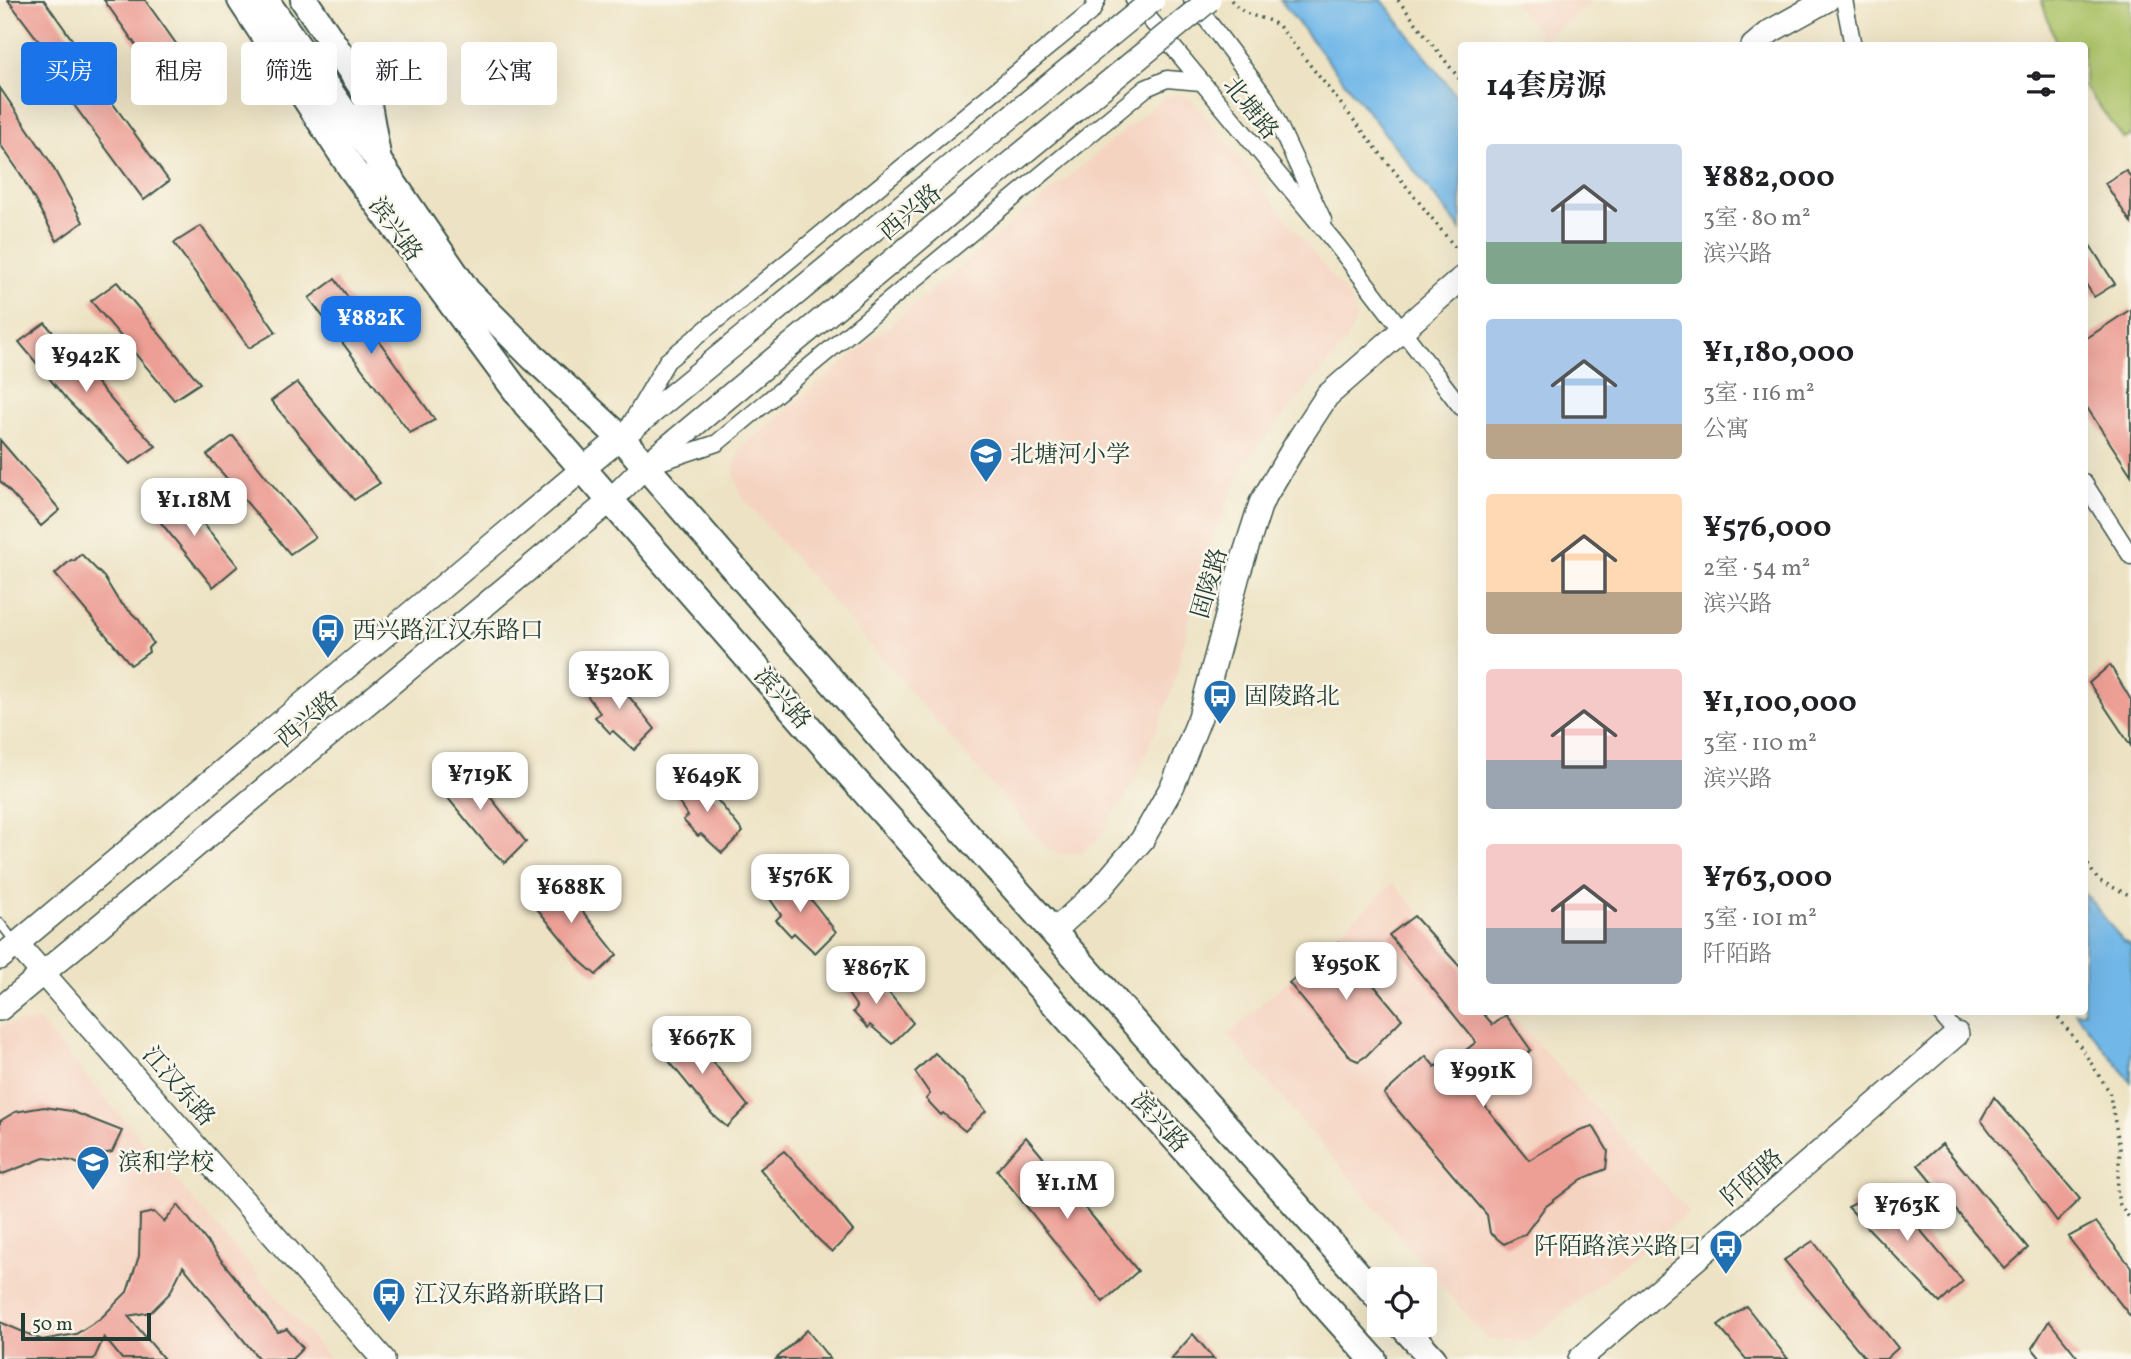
<!DOCTYPE html>
<html lang="zh">
<head>
<meta charset="utf-8">
<style>
	:root { --surface:#fff; --page:#f2f2f2; --text:#202124; --muted:#757577; --accent:#1a73e8 }
	body { margin:0; font-family:Vollkorn,"Noto Serif SC",serif; background:var(--page); color:var(--text); height:100vh; display:flex; flex-direction:column; font-size:26px; white-space:nowrap }
	* { box-sizing:border-box; margin:0 }
	p { font-size:23px; color:var(--muted) }
	.icon { flex:none; width:38px; height:38px; fill:none; stroke:currentColor; stroke-width:2; stroke-linecap:round; stroke-linejoin:round }
	.map { position:relative; flex:1; overflow:hidden }
	.details { position:absolute; left:1458px; top:42px; width:630px; height:973px; display:flex; flex-direction:column; background:var(--surface); border-radius:7px; box-shadow:0 7px 28px #0002 }
	.details>* { flex:none }
	.guide { position:absolute; left:21px; top:42px; width:665px; height:63px; display:flex; gap:14px }
	.buttons { position:absolute; left:1367px; top:1267px; display:grid; gap:14px }
	.buttons a { display:grid; place-items:center; width:70px; height:70px; border-radius:7px; background:var(--surface); box-shadow:0 7px 28px #0002; font-size:35px }
	.scale { position:absolute; left:21px; bottom:18px; width:130px; box-sizing:border-box; padding-left:7px; border:4px solid #1f3d34; border-top:0; font-size:19px; line-height:24px; white-space:nowrap; color:#1f3d34; -webkit-text-stroke:5px #fbf7ec; paint-order:stroke }
	.price { position:absolute; translate:-50% -60px; padding:0 16px; border-radius:14px; background:#fff; color:#222; font-size:23px; line-height:46px; filter:drop-shadow(0 2px 4px #0008) }
	.price::after { content:''; position:absolute; left:50%; top:42px; width:21px; height:16px; margin-left:-10px; background:inherit; clip-path:polygon(0 0,100% 0,50% 100%) }
	.price.active { background:var(--accent); color:#fff }
	ul { padding:0; list-style:none }
	li { display:flex; align-items:center; gap:21px; height:175px; padding:0 28px }
	li span { display:grid; place-items:center; flex:none; width:196px; height:140px; border-radius:7px; color:#555 }
	li>.icon { margin-inline-start:auto }
	span .icon { width:84px; height:84px; fill:#fffc; stroke-width:1 }
	li b { font-size:30px }
	h2 { display:flex; justify-content:space-between; align-items:center; height:84px; padding:0 28px; font-size:30px }
	.tag { padding:0 24px; border-radius:7px; background:var(--surface); box-shadow:0 7px 28px #0002; font-size:24px; line-height:63px }
	.tag.active { background:var(--accent); color:#fff }
	.map>svg:first-child { display:block }
	.built { fill:#f5d3c1 }
	.green { fill:#abc267; stroke:#65804e; stroke-width:2 }
	.water { fill:#71b7e8; stroke:#487a8e; stroke-width:2 }
	.building { fill:#ed9f95 }
	.lines { fill:none; stroke-linecap:round; stroke-linejoin:round }
	.lane-casing { stroke:#3e564a; stroke-width:11 }
	.street-casing { stroke:#3e564a; stroke-width:19 }
	.secondary-casing { stroke:#3e564a; stroke-width:26 }
	.primary-casing { stroke:#3e564a; stroke-width:30 }
	.path { stroke:#3e564a; stroke-width:3.5; stroke-dasharray:2 5; stroke-linecap:butt }
	.lane { stroke:#fff; stroke-width:8 }
	.street { stroke:#fff; stroke-width:16 }
	.secondary { stroke:#fff; stroke-width:23 }
	.primary { stroke:#fff; stroke-width:26 }
	.secondary-bridge-casing { stroke:#3e564a; stroke-width:26; stroke-linecap:butt }
	.secondary-bridge { stroke:#fff; stroke-width:23 }
	.labels { text-anchor:middle; stroke-width:5; stroke-linejoin:round; paint-order:stroke }
	.street-label { font-size:24px; fill:#1f3d34; stroke:#fbf7ec }
	.poi-label { font-size:24px; fill:#1f3d34; stroke:#fbf7ec; text-anchor:start }
</style>
</head>
<body>
<div class="map">
<svg width="2131" height="1359" viewBox="0 0 2131 1359">
	<rect width="100%" height="100%" fill="#fbf7ec"/>
	<filter id="ink" filterUnits="userSpaceOnUse"><feTurbulence type="fractalNoise" baseFrequency=".0143" numOctaves="2"/><feDisplacementMap in="SourceGraphic" scale="14" xChannelSelector="R" yChannelSelector="G"/><feConvolveMatrix kernelMatrix="1 2 1 2 8 2 1 2 1" color-interpolation-filters="sRGB"/></filter>
	<filter id="wash" filterUnits="userSpaceOnUse"><feTurbulence type="fractalNoise" baseFrequency=".00686" numOctaves="4" result="noise"/><feDisplacementMap in="SourceGraphic" scale="28" xChannelSelector="R" yChannelSelector="G"/><feGaussianBlur stdDeviation="1.57" result="paint"/><feColorMatrix in="noise" values="0 0 0 0 0 0 0 0 0 0 0 0 0 0 0 0 0 1.4 0 .05"/><feComposite in="paint" operator="in"/></filter>
	<g filter="url(#wash)">
		<rect width="100%" height="100%" fill="#ede3c4"/>
		<g class="built">
			<polygon points="1513,0 1594,0 1543,39"/>
			<polygon points="1179,94 1192,100 1352,301 1356,318 1350,335 1338,351 1244,462 1203,563 1172,691 1136,779 1096,842 1080,853 1062,855 1047,849 741,496 733,471 740,449 1166,96"/>
			<polygon points="1393,883 1461,959 1461,1012 1509,1012 1689,1212 1528,1341 1487,1339 1228,1035"/>
			<polygon points="39,1021 330,1359 0,1359 0,1025"/>
		</g>
		<polygon class="green" points="2041,0 2131,0 2131,136 2124,139 2084,86 2084,46 2057,45"/>
		<g class="water">
			<polygon points="1280,0 1382,0 1461,102 1461,230"/>
			<polygon points="2084,892 2123,941 2131,945 2131,1082 2075,1012 2084,1012"/>
		</g>
		<g id="blocks">
			<g class="building">
				<polygon points="8,0 44,0 78,48 75,51 169,181 144,200 60,86 68,80"/>
				<polygon points="104,0 145,0 197,73 169,92"/>
				<polygon points="0,88 49,160 83,222 57,241 20,173 0,144"/>
				<polygon points="2126,170 2131,178 2131,223 2105,183"/>
				<polygon points="201,226 276,332 249,348 174,243"/>
				<polygon points="2084,236 2115,284 2094,297 2084,281"/>
				<polygon points="335,279 435,420 410,433 309,298"/>
				<polygon points="117,282 200,383 174,400 91,301"/>
				<polygon points="2131,309 2131,475 2084,403 2084,340"/>
				<polygon points="45,323 121,411 156,446 130,464 68,401 19,342"/>
				<polygon points="297,382 380,483 354,500 271,401"/>
				<polygon points="233,436 315,537 290,554 207,455"/>
				<polygon points="0,440 60,510 41,526 0,481"/>
				<polygon points="175,489 238,566 213,587 149,508"/>
				<polygon points="81,554 104,577 118,600 139,620 153,643 148,648 149,652 131,665 55,574 71,560 74,561"/>
				<polygon points="2110,665 2131,700 2131,746 2089,683"/>
				<polygon points="604,671 631,699 655,729 634,750 613,731 610,733 595,717 600,713 584,691"/>
				<polygon points="457,762 491,798 526,842 505,863 489,848 433,780"/>
				<polygon points="692,774 719,802 743,832 722,853 701,834 698,836 683,820 688,816 672,793"/>
				<polygon points="785,874 813,902 836,932 815,953 794,933 791,936 776,920 781,915 766,893"/>
				<polygon points="548,875 579,907 617,955 596,975 580,961 524,893"/>
				<polygon points="1414,916 1461,968 1461,1012 1482,1012 1493,1025 1506,1015 1531,1050 1476,1095 1529,1160 1580,1130 1593,1126 1608,1151 1606,1169 1582,1179 1545,1207 1525,1234 1504,1244 1490,1233 1487,1215 1384,1094 1426,1056 1435,1067 1438,1065 1442,1069 1476,1042 1389,935"/>
				<polygon points="1338,942 1402,1019 1366,1056 1358,1061 1351,1058 1344,1050 1289,983"/>
				<polygon points="862,965 889,993 913,1023 892,1044 870,1025 868,1028 853,1012 857,1007 842,985"/>
				<polygon points="679,1026 710,1058 748,1106 727,1127 712,1114 655,1044"/>
				<polygon points="935,1053 963,1081 986,1111 965,1131 943,1113 941,1115 926,1099 930,1094 915,1072"/>
				<polygon points="1994,1097 2080,1199 2057,1221 1981,1120"/>
				<polygon points="44,1107 71,1111 122,1131 112,1152 102,1154 106,1166 101,1174 72,1161 44,1158 0,1175 0,1121 15,1112"/>
				<polygon points="1026,1137 1138,1271 1103,1302 997,1170"/>
				<polygon points="1942,1144 2028,1248 2005,1269 1918,1165"/>
				<polygon points="784,1151 814,1183 853,1231 832,1252 816,1237 760,1169"/>
				<polygon points="1885,1188 1963,1281 1940,1303 1848,1207"/>
				<polygon points="178,1205 278,1332 287,1329 303,1348 292,1359 259,1359 183,1266 170,1293 151,1312 128,1316 164,1359 122,1359 104,1337 94,1359 0,1359 0,1322 42,1340 76,1334 101,1318 127,1292 139,1256 140,1215 154,1212 164,1222"/>
				<polygon points="2096,1222 2131,1267 2131,1317 2068,1237"/>
				<polygon points="1813,1241 1898,1348 1886,1359 1866,1359 1784,1260"/>
				<polygon points="1746,1306 1788,1359 1746,1359 1718,1326"/>
				<polygon points="2049,1321 2079,1359 2041,1359 2032,1348"/>
				<polygon points="807,1330 830,1359 776,1359"/>
				<polygon points="1193,1334 1214,1359 1171,1359"/>
			</g>
		</g>
	</g>
	<g filter="url(#ink)">
		<use href="#blocks" fill-opacity="0" stroke="#3e564a" stroke-width="2"/>
		<g class="lines">
			<defs>
				<polyline id="lane" points="0,923 15,942"/>
				<g id="street">
					<polyline points="1134,0 1336,244 1461,407"/>
					<polyline points="1192,0 1266,98 1323,220"/>
					<polyline points="1844,0 1853,46"/>
					<polyline points="631,423 667,361 1092,11 1097,0"/>
					<polyline points="654,464 717,443 1146,88 1167,79 1201,82"/>
					<polyline points="2084,483 2131,556"/>
					<polyline points="1939,1012 1957,1034"/>
				</g>
				<g id="secondary">
					<polyline points="1753,46 1771,31 1827,0"/>
					<polyline points="1053,932 1100,889 1142,840 1173,785 1200,717 1238,575 1261,503 1299,439 1327,396 1461,279"/>
					<polyline points="17,944 383,1359"/>
					<polyline points="0,958 584,468 963,156"/>
					<polyline points="0,1009 610,501 645,466 985,184"/>
					<polyline points="1580,1359 1957,1034"/>
				</g>
				<g id="primary">
					<polyline points="241,0 352,169 527,405 858,784 1373,1359"/>
					<polyline points="265,0 373,153"/>
					<polyline points="304,0 366,93 378,161 467,291 534,358 622,439 895,754 1379,1298"/>
					<polyline points="1402,1325 1433,1359"/>
				</g>
			</defs>
			<use href="#lane" class="lane-casing"/>
			<use href="#street" class="street-casing"/>
			<use href="#secondary" class="secondary-casing"/>
			<use href="#primary" class="primary-casing"/>
			<g class="path">
				<path d="M 1231,0 C 1247,20 1261,14 1279,26 L 1461,255"/>
				<polyline points="1398,0 1461,81"/>
				<polyline points="2084,859 2098,880 2131,896"/>
				<polyline points="2054,1012 2078,1043 2109,1091 2120,1148 2117,1194 2120,1205 2131,1220"/>
			</g>
			<use href="#lane" class="lane"/>
			<use href="#street" class="street"/>
			<use href="#secondary" class="secondary"/>
			<use href="#primary" class="primary"/>
			<defs>
				<g id="secondary-bridge">
					<polyline points="963,156 1153,0"/>
					<polyline points="985,184 1209,0"/>
				</g>
			</defs>
			<use href="#secondary-bridge" class="secondary-bridge-casing"/>
			<use href="#secondary-bridge" class="secondary-bridge"/>
		</g>
	</g>
	<defs>
		<symbol id="school-pin" viewBox="-11 -11 22 30"><path d="M0 17L-7.5 6A9.5 9.5 0 1 1 7.5 6Z" fill="#1f6fb2" stroke="#fbf7ec"/><path d="M0-5L7-2L0 1L-7-2ZM-4 1L0 2.5L4 1V4Q0 6-4 4Z" fill="#fff"/></symbol>
		<symbol id="bus-pin" viewBox="-11 -11 22 30"><path d="M0 17L-7.5 6A9.5 9.5 0 1 1 7.5 6Z" fill="#1f6fb2" stroke="#fbf7ec"/><path d="M-5-6H5V4H4V6H2V4H-2V6H-4V4H-5ZM-3.5-4V0h7V-4ZM-3.5 1.2v1.5H-2V1.2ZM2 1.2v1.5H3.5V1.2Z" fill="#fff"/></symbol>
	</defs>
	<g fill-rule="evenodd">
		<use href="#school-pin" x="967" y="435" width="38" height="52"/>
		<use href="#bus-pin" x="309" y="611" width="38" height="52"/>
		<use href="#bus-pin" x="1201" y="677" width="38" height="52"/>
		<use href="#school-pin" x="74" y="1143" width="38" height="52"/>
		<use href="#bus-pin" x="1707" y="1227" width="38" height="52"/>
		<use href="#bus-pin" x="370" y="1275" width="38" height="52"/>
	</g>
	<g class="labels">
		<g class="street-label">
			<text transform="translate(1251 108) rotate(51)" y="8">北塘路</text>
			<text transform="translate(910 212) rotate(-40)" y="8">西兴路</text>
			<text transform="translate(396 229) rotate(54)" y="8">滨兴路</text>
			<text transform="translate(1209 583) rotate(-74)" y="8">固陵路</text>
			<text transform="translate(783 698) rotate(49)" y="8">滨兴路</text>
			<text transform="translate(307 719) rotate(-40)" y="8">西兴路</text>
			<text transform="translate(179 1086) rotate(49)" y="8">江汉东路</text>
			<text transform="translate(1160 1122) rotate(48)" y="8">滨兴路</text>
			<text transform="translate(1752 1177) rotate(-41)" y="8">阡陌路</text>
		</g>
		<g class="poi-label">
			<text x="1010" y="462">北塘河小学</text>
			<text x="352" y="638">西兴路江汉东路口</text>
			<text x="1244" y="704">固陵路北</text>
			<text x="118" y="1170">滨和学校</text>
			<text x="1702" y="1254" text-anchor="end">阡陌路滨兴路口</text>
			<text x="414" y="1302">江汉东路新联路口</text>
		</g>
	</g>
</svg>
<div class="buttons">
<a><svg class="icon" aria-label="locate" viewBox="0 0 24 24"><circle cx="12" cy="12" r="6"/><path d="M12 2v4M12 18v4M2 12h4M18 12h4"/></svg></a>
</div>
<div class="scale">50 m</div>
<b class="price active" style="left:371px;top:356px">¥882K</b>
<b class="price" style="left:86px;top:394px">¥942K</b>
<b class="price" style="left:194px;top:538px">¥1.18M</b>
<b class="price" style="left:619px;top:711px">¥520K</b>
<b class="price" style="left:480px;top:812px">¥719K</b>
<b class="price" style="left:707px;top:814px">¥649K</b>
<b class="price" style="left:800px;top:914px">¥576K</b>
<b class="price" style="left:571px;top:925px">¥688K</b>
<b class="price" style="left:1346px;top:1002px">¥950K</b>
<b class="price" style="left:876px;top:1006px">¥867K</b>
<b class="price" style="left:702px;top:1076px">¥667K</b>
<b class="price" style="left:1483px;top:1109px">¥991K</b>
<b class="price" style="left:1067px;top:1221px">¥1.1M</b>
<b class="price" style="left:1907px;top:1243px">¥763K</b>
<div class="guide">
<a class="tag active">买房</a>
<a class="tag">租房</a>
<a class="tag">筛选</a>
<a class="tag">新上</a>
<a class="tag">公寓</a>
</div>
<section class="details">
<h2>14套房源<svg class="icon" aria-label="filters" viewBox="0 0 24 24"><path d="M4 7h16M4 17h16"/><circle cx="9" cy="7" r="2"/><circle cx="15" cy="17" r="2"/></svg></h2>
<ul>
<li><span style="background:linear-gradient(#c9d6e8 70%,#7fa58c 0)"><svg class="icon" aria-label="home" viewBox="0 0 24 24"><path d="M3 11l9-7 9 7M6 9v11h12V9"/></svg></span><div><b>¥882,000</b><p>3室 · 80 m²</p><p>滨兴路</p></div></li>
<li><span style="background:linear-gradient(#a9c7e8 75%,#b9a48a 0)"><svg class="icon" aria-label="home" viewBox="0 0 24 24"><path d="M3 11l9-7 9 7M6 9v11h12V9"/></svg></span><div><b>¥1,180,000</b><p>3室 · 116 m²</p><p>公寓</p></div></li>
<li><span style="background:linear-gradient(#ffd9b3 70%,#b9a48a 0)"><svg class="icon" aria-label="home" viewBox="0 0 24 24"><path d="M3 11l9-7 9 7M6 9v11h12V9"/></svg></span><div><b>¥576,000</b><p>2室 · 54 m²</p><p>滨兴路</p></div></li>
<li><span style="background:linear-gradient(#f6c9c9 65%,#9aa5b1 0)"><svg class="icon" aria-label="home" viewBox="0 0 24 24"><path d="M3 11l9-7 9 7M6 9v11h12V9"/></svg></span><div><b>¥1,100,000</b><p>3室 · 110 m²</p><p>滨兴路</p></div></li>
<li><span style="background:linear-gradient(#f6c9c9 60%,#9aa5b1 0)"><svg class="icon" aria-label="home" viewBox="0 0 24 24"><path d="M3 11l9-7 9 7M6 9v11h12V9"/></svg></span><div><b>¥763,000</b><p>3室 · 101 m²</p><p>阡陌路</p></div></li>
</ul>
</section>
</div>
</body>
</html>
